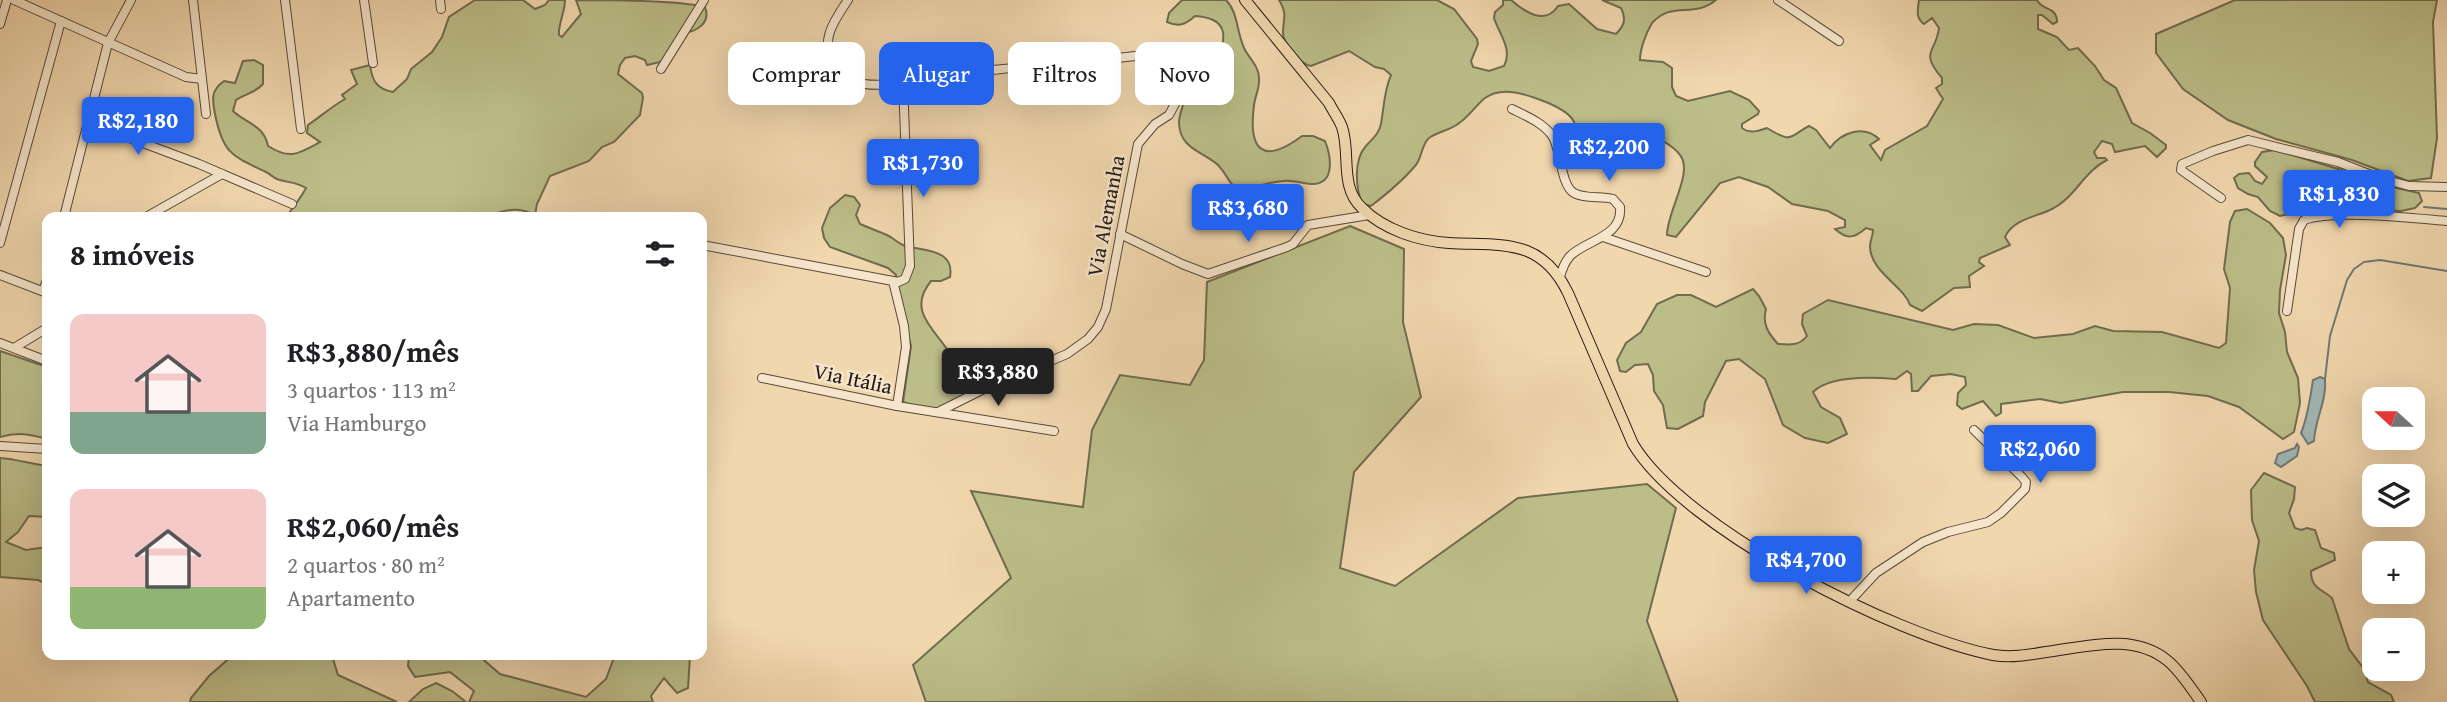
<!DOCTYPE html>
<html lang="pt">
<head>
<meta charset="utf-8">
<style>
	:root { --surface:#fff; --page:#f6f6f6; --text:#202124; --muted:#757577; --accent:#2563eb }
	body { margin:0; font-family:"Gentium Book Plus",serif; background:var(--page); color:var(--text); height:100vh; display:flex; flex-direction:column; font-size:26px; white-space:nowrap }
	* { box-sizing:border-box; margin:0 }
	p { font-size:23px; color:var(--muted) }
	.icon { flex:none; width:38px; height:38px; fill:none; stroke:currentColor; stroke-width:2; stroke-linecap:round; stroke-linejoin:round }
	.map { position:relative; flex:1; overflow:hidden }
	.side { position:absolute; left:42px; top:212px; width:665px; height:448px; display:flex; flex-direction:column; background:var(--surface); border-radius:14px; box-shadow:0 7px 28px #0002 }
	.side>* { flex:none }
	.banner { position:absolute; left:728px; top:42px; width:665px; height:63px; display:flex; gap:14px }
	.needle { width:46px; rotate:291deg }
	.controls { position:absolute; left:2362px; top:387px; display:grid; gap:14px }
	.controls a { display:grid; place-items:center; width:63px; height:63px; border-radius:14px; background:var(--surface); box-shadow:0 7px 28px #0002; font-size:35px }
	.price { position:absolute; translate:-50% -60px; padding:0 16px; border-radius:7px; background:var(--accent); color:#fff; font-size:23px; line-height:46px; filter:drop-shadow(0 2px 4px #0008) }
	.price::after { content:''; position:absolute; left:50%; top:42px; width:21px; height:16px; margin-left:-10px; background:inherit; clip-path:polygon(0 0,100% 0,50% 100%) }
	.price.selected { background:#222; color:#fff }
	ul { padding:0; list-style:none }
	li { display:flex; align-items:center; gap:21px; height:175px; padding:0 28px }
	li span { display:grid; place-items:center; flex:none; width:196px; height:140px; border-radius:14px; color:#555 }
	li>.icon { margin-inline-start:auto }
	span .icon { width:84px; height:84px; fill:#fffc; stroke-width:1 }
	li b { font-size:30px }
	h2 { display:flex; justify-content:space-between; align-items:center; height:84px; padding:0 28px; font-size:30px }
	.pill { padding:0 24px; border-radius:14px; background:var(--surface); box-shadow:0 7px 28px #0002; font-size:24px; line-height:63px }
	.pill.selected { background:var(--accent); color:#fff }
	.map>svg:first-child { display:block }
	.green { fill:#bcbe89; stroke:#706c4e; stroke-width:2 }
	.water { fill:#a1b7b6; stroke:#6f7875; stroke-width:2 }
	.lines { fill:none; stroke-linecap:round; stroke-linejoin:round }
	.stream { stroke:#6f7875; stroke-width:2 }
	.minor-casing { stroke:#58493a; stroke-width:10 }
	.major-casing { stroke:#251a14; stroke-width:12 }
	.minor { stroke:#f6e5ca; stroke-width:8 }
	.major { stroke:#f1d7ae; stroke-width:10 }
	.labels { text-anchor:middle; stroke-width:5; stroke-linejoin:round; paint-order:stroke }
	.street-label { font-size:21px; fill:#251a14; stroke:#f6e5ca }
</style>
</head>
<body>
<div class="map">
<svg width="2447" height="702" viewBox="0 0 2447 702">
	<rect width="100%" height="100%" fill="#f1d7ae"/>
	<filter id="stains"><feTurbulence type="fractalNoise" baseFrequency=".00286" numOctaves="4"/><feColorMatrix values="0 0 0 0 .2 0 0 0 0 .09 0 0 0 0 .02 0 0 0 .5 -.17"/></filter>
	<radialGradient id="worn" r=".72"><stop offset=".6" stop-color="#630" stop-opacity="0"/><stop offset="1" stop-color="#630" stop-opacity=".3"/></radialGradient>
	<g class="green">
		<path d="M 475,0 L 523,0 L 535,9 L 545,5 L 549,0 L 565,0 C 565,12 558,24 559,35 L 562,37 L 581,14 L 576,0 C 609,0 678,0 705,7 C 711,23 697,32 682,33 L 669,60 L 647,65 L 645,60 L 635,56 L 625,58 L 620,65 L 618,74 L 642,93 L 643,98 L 640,115 L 614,142 L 602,147 L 589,161 L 550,176 L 537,204 L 535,215 C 517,206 505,210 486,217 L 285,217 C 290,213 303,194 306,188 C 296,182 290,183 280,180 C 274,179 272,175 266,172 C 232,156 223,154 215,114 C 212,99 211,90 224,81 L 235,83 L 243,61 L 254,60 L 263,65 L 263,84 C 255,93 245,94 236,100 L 233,111 C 247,124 264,125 268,146 C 290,160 298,154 320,142 L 307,133 L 308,125 C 320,117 331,107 345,99 L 342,95 L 357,84 L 351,70 L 370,65 C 372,81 377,89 393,92 L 407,79 L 411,69 L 432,52 L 442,37 L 449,17 Z"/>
		<path d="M 1182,0 L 1226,0 C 1239,13 1236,33 1245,50 C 1250,59 1259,67 1259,78 C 1260,88 1255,96 1254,105 C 1248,151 1263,165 1302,136 L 1313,136 L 1325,141 C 1331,156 1336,185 1311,184 C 1301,183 1293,180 1283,181 C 1265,182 1251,191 1234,187 C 1228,180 1224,171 1218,165 C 1202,151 1180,149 1179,123 C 1179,114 1184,105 1185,96 L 1197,90 L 1225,84 C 1230,70 1227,63 1223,50 C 1222,44 1224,38 1223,32 C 1220,19 1206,17 1195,16 C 1185,25 1179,27 1167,22 L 1169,13 Z"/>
		<path d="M 1279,0 L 1437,0 L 1454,9 L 1477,39 L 1478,44 L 1471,61 L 1473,67 L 1489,71 L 1504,66 C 1513,49 1499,34 1494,18 L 1495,12 L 1503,5 L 1503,0 L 1511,0 C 1525,12 1545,26 1558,6 L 1569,4 L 1597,29 L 1616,34 C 1625,25 1626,19 1621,8 L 1602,0 L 1716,0 C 1693,19 1673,0 1652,23 C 1646,33 1640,49 1640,60 L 1663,62 L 1672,68 L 1672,87 L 1676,96 L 1688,101 L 1730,91 L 1749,100 L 1759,111 L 1758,114 L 1742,124 L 1742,128 C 1750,134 1759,131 1767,128 C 1793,144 1788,137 1809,126 L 1816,130 L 1830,148 C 1841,133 1863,124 1879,139 L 1870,145 L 1881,160 L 1885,150 L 1927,126 L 1943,99 L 1936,88 L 1942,84 L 1942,78 C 1919,51 1936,53 1939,28 L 1932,18 L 1924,24 C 1915,18 1918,9 1919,0 L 2037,0 C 2042,11 2057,6 2057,22 L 2053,24 L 2042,15 L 2038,15 L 2038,29 L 2057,37 L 2069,50 L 2078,48 L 2095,66 L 2104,80 L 2116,88 L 2132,123 L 2150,133 L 2166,145 L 2166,148 L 2157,157 L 2145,146 L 2115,152 L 2112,144 L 2102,141 L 2094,152 L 2097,158 L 2105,158 L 2107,160 C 2084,171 2075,198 2052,209 C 2036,217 2013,219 2005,237 L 2010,245 L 1980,258 L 1979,262 L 1984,266 L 1969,276 L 1970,287 L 1954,288 L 1922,311 L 1910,305 C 1903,285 1870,272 1870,246 C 1870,241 1873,236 1873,230 L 1866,228 C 1855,238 1847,240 1835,229 L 1845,227 L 1845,220 L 1828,211 L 1792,204 L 1768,187 L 1739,177 L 1720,183 L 1676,237 L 1667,235 C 1667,211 1694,172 1680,155 C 1674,146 1662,141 1653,135 L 1632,139 L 1596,161 L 1586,164 L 1576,160 C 1577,126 1582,117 1546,102 C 1528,95 1503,85 1485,98 C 1476,105 1470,116 1458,124 C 1450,130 1437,132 1429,138 C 1421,145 1422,159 1415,166 C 1405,178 1384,196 1371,206 L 1362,204 C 1356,188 1353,160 1366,146 C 1372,139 1379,134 1381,124 C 1384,107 1384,91 1391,75 L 1384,69 L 1375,67 L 1349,51 L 1311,66 C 1301,65 1283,43 1283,33 C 1283,18 1288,15 1279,0 Z"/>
		<polygon points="2235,0 2437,0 2433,22 2437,138 2431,178 2408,181 2352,160 2276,139 2228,120 2183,89 2156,53 2156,34"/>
		<polygon points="2275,150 2345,171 2379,184 2419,193 2422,201 2415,208 2401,211 2318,208 2280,216 2270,211 2258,197 2248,194 2238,188 2234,178 2239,174 2249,173 2255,181 2262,184 2267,177 2255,166 2255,162 2262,152"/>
		<path d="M 845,195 L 854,197 L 860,205 L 856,215 L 860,224 C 869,228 878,231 887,235 C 894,238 898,244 906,246 C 924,251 955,249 950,277 L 941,281 L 931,281 C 908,309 931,326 947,349 C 956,361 961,375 970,387 L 958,401 L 927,412 L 903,402 L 911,346 L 896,284 L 896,275 L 888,268 L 830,247 L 824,238 L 822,228 L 830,208 Z"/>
		<path d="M 2247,209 L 2270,223 L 2283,238 L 2286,255 L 2280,290 L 2279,313 L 2285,332 L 2287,352 L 2298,378 L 2300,403 L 2294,432 L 2283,439 L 2239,407 L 2208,396 L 2169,392 L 2123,392 L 2061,403 L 2040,399 L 2001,404 L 2001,413 L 1996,416 L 1983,401 L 1962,409 L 1957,405 L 1958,393 L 1966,385 L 1965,377 L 1951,374 L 1931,376 L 1918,391 L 1912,391 L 1911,374 L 1907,371 L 1896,379 C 1873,377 1830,375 1813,392 L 1821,407 L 1840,418 L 1847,434 L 1828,443 L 1805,438 L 1783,425 L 1765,379 L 1739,359 L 1726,361 L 1705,402 L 1703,416 L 1678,429 L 1667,428 L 1663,405 L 1654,391 L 1653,375 L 1648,364 L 1635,365 L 1626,372 L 1620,371 L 1617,360 L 1626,343 L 1641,332 L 1657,304 L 1677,295 L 1691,295 L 1716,307 L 1753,289 L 1759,296 L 1766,309 C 1762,324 1768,333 1778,344 C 1790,345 1799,346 1807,336 L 1802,324 L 1803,314 L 1828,300 L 1953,330 L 1974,324 L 1998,325 L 2034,338 L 2073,334 L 2095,326 L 2113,331 L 2162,332 L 2219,348 L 2226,343 L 2230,288 L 2224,269 L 2230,222 L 2235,211 Z"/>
		<polygon points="1350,226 1404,249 1403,322 1421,397 1354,472 1340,568 1395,586 1518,498 1647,484 1676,508 1647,621 1678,702 926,702 913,665 1011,578 971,491 1083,507 1092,430 1120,375 1190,385 1204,360 1207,282"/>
		<path d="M 0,351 L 47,367 L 47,439 C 29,434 18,432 0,437 Z"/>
		<path d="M 0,458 C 16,459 31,464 47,466 L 47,517 L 29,516 L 18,532 L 6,542 L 26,550 L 47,547 L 47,584 L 38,580 L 0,577 Z"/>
		<path d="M 2264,473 L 2295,487 L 2294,499 L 2289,513 L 2295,528 L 2301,530 L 2307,528 L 2315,530 L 2321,548 L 2334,553 L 2335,560 L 2311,571 C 2311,588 2320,588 2332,598 L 2349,649 L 2364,669 L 2368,682 L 2391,695 L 2394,702 L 2315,702 L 2307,686 L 2263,620 L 2256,592 L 2254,570 L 2259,541 L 2252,520 L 2251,490 Z"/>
		<polygon points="233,655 353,655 333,659 338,675 397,702 190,702 191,698 209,676"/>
		<polygon points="409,655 478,655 500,674 586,697 606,679 615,655 690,655 688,688 677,693 664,678 651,696 653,702 469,702 474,691 450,672 415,677 408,666"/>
		<polygon points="436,683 452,691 466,702 409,702 423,689"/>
	</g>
	<g class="water">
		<path d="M 2320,377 L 2325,379 C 2327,401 2315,419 2314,441 L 2308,444 L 2301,433 C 2308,416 2310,399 2313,380 Z"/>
		<polygon points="2297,444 2299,447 2297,456 2281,467 2275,463 2278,454 2295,448"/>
	</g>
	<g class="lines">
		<g class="stream">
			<polyline points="2424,207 2447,209"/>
			<polyline points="2325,379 2330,336 2347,280 2354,269 2364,262 2380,260 2447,271"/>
		</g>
		<defs>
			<g id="minor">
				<polyline points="14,0 186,77 202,79"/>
				<polyline points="193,0 206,114"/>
				<polyline points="285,0 301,129"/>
				<polyline points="364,0 373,63"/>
				<polyline points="440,0 441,9"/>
				<path d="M 848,0 C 833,22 818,43 836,68 C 840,73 846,78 852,81 C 880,91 915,79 943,75 C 1007,68 1071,63 1135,56 L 1153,58 L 1165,65 L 1178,85 L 1177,100 L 1169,115 L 1155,124 L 1138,144 L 1106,309 L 1098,327 L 1088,339 L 1067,354 L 986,388 L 938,412"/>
				<polyline points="1778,0 1839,41"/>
				<polyline points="0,24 7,0"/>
				<polyline points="661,69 704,0"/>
				<path d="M 1512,109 C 1526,116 1544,123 1553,137 C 1561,151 1561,186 1574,193 C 1584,199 1601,196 1613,199 L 1620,207 C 1623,237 1586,240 1570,256 C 1565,262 1562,269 1560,277"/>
				<polyline points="87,122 199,164 292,204"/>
				<polyline points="2221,198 2181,170 2182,164 2213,151 2248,140 2338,162 2379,178 2409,186 2447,187"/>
				<polyline points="64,217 108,43 131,0"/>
				<polyline points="146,217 222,174"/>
				<polyline points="1120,234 1182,264 1208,274 1287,247 1293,244 1308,225 1369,215"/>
				<polyline points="1603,237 1706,272"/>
				<polyline points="0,243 61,21"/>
				<polyline points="702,245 893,281 898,282 905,279 910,266 903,82"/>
				<polyline points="0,275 47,293"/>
				<polyline points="893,281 904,326 906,347 897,406"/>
				<polyline points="43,291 47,280"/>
				<path d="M 2287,311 L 2299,229 L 2304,220 C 2335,209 2412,218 2447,221"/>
				<polyline points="0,343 47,361"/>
				<polyline points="14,348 47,328"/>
				<polyline points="762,378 897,406 1054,431"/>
				<polyline points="0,446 47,449"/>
				<polyline points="1850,601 1876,573 1923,542 1948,532 1988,522 2001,513 2025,489 2026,482 2022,477 1974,430"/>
			</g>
			<path id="major" d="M 1245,0 L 1329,103 C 1333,111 1339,119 1342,127 C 1351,153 1339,187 1362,208 C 1384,230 1419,241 1449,243 C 1501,246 1541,237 1568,293 L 1633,444 C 1684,529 1896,636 1993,655 C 2010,658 2028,655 2046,652 C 2086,647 2133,632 2168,661 C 2181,672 2191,688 2201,702"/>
		</defs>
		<use href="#minor" class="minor-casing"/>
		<use href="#major" class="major-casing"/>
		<use href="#minor" class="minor"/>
		<use href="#major" class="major"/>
	</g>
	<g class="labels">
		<g class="street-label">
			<text transform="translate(1106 216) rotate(-79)" y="7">Via Alemanha</text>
			<text transform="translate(853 379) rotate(12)" y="7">Via Itália</text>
		</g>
	</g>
	<rect width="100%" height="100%" filter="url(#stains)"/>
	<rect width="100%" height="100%" fill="url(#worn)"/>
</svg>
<div class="controls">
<a><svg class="needle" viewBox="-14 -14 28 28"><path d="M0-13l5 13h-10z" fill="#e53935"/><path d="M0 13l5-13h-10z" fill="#757577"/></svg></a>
<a><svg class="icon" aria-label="layers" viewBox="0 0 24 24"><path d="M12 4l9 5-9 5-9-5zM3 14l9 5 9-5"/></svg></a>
<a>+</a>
<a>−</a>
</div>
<b class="price" style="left:138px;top:157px">R$2,180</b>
<b class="price" style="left:1609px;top:183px">R$2,200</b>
<b class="price" style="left:923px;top:199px">R$1,730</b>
<b class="price" style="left:2339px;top:230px">R$1,830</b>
<b class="price" style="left:1248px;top:244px">R$3,680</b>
<b class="price selected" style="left:998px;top:408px">R$3,880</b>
<b class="price" style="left:2040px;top:485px">R$2,060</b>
<b class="price" style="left:1806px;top:596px">R$4,700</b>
<div class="banner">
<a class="pill">Comprar</a>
<a class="pill selected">Alugar</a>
<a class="pill">Filtros</a>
<a class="pill">Novo</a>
</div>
<section class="side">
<h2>8 imóveis<svg class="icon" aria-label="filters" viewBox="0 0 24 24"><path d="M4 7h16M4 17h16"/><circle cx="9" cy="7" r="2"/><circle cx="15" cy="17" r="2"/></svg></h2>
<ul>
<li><span style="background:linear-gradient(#f6c9c9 70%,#7fa58c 0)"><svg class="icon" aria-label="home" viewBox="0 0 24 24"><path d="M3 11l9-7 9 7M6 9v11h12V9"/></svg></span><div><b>R$3,880/mês</b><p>3 quartos · 113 m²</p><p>Via Hamburgo</p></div></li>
<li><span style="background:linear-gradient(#f6c9c9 70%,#8fb573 0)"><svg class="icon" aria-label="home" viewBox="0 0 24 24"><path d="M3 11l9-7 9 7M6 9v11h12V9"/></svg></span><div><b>R$2,060/mês</b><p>2 quartos · 80 m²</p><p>Apartamento</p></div></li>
</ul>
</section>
</div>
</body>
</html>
